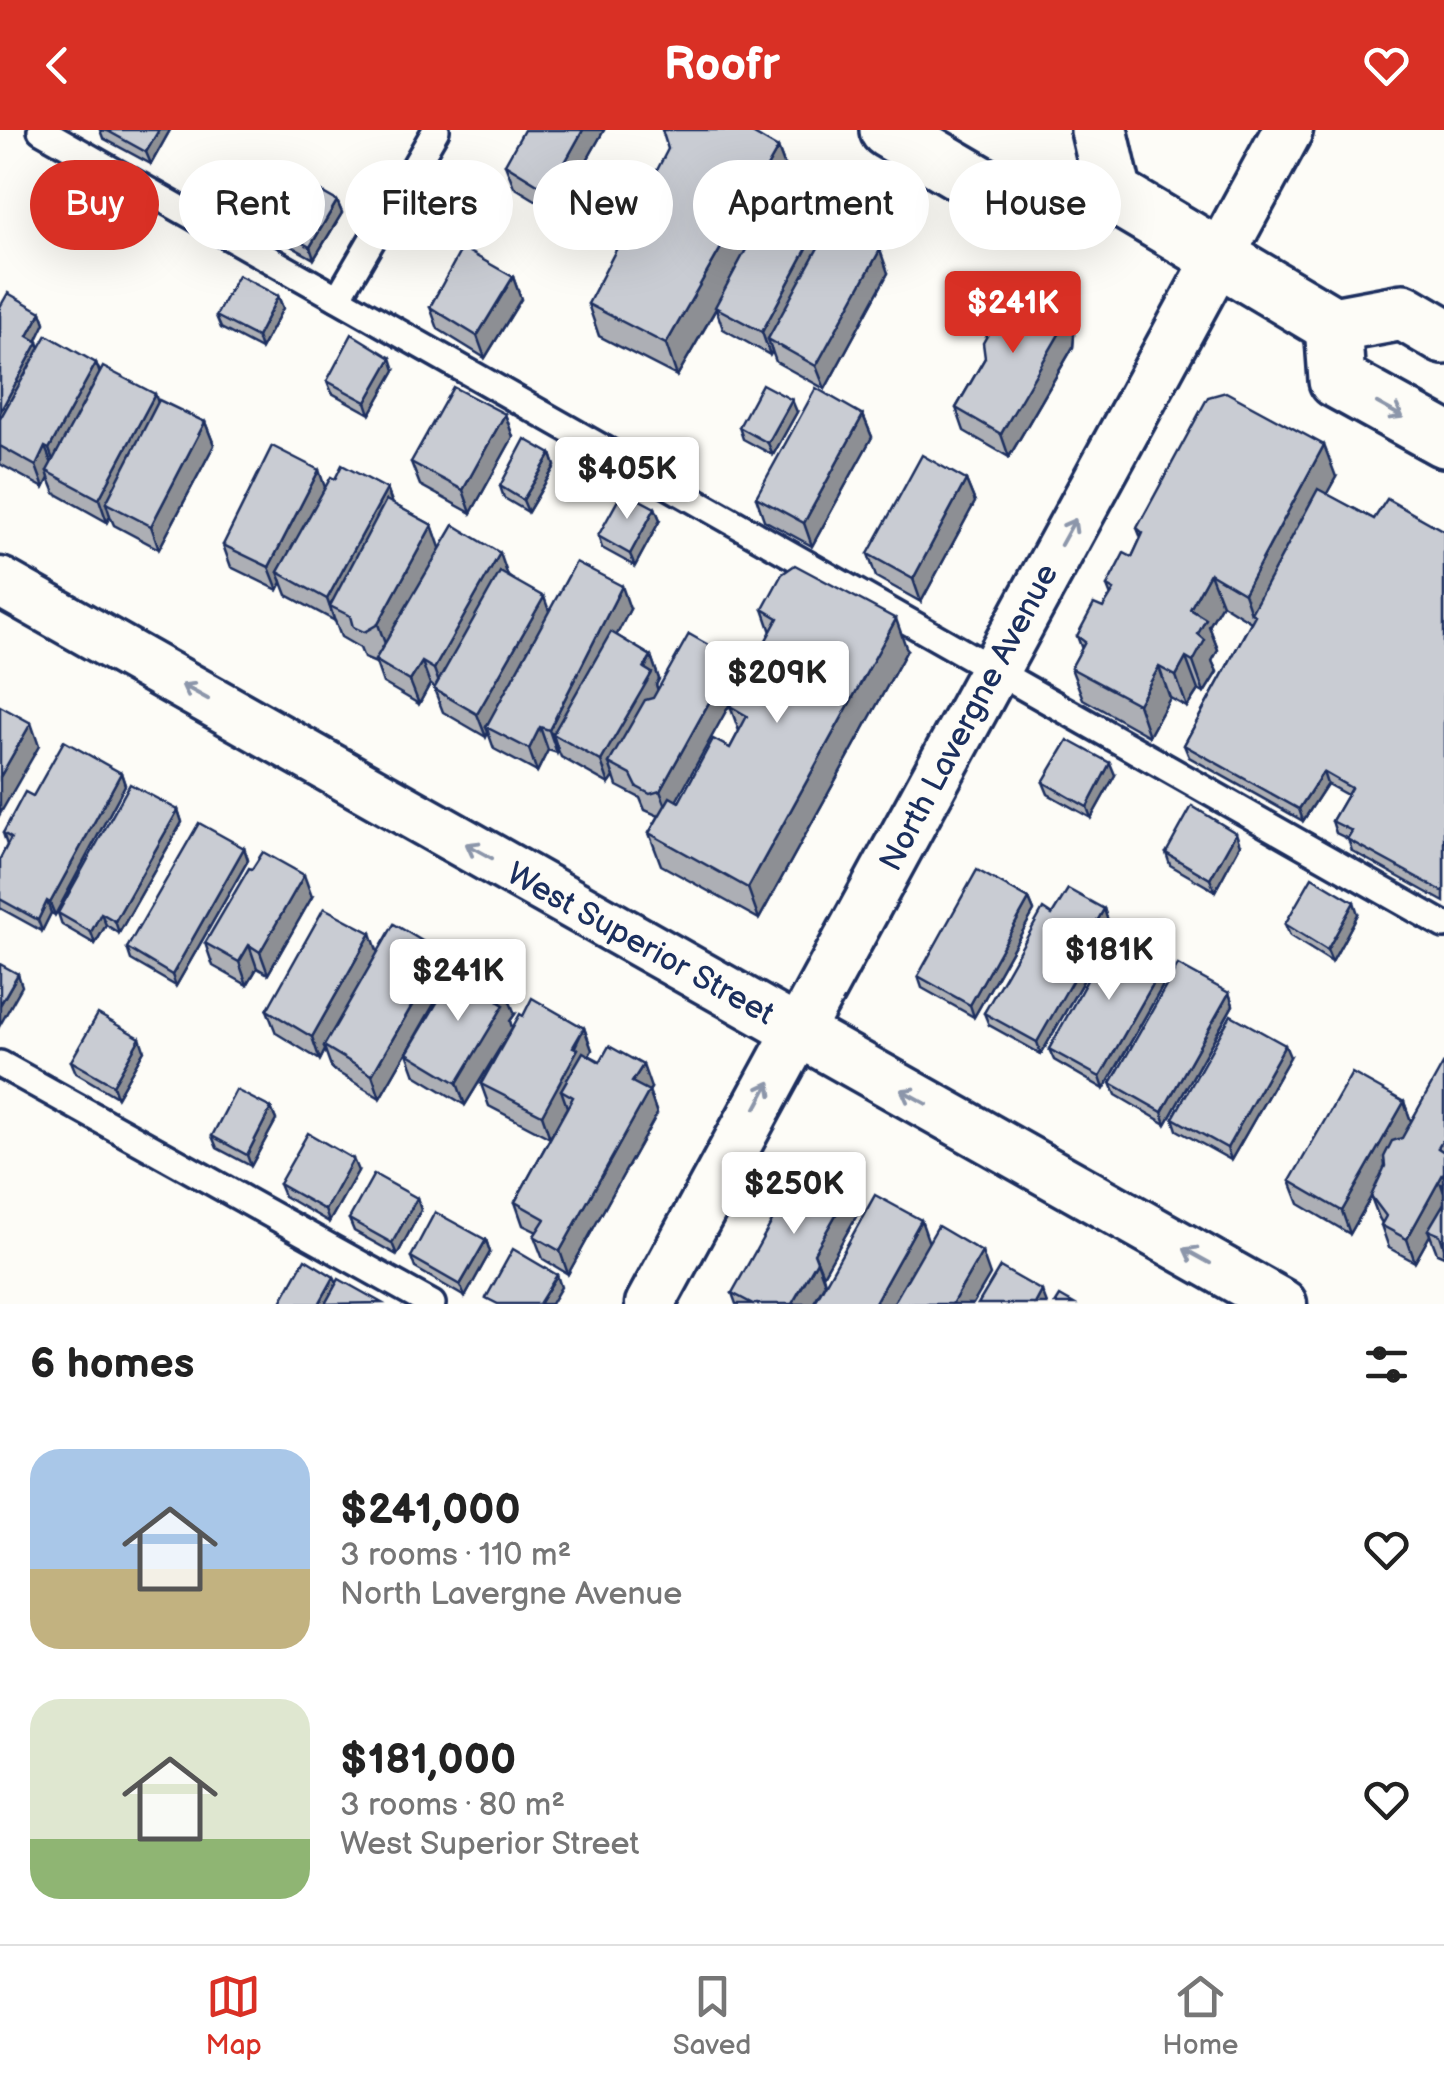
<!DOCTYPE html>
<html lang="en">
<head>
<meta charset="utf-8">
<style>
	:root { --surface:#fff; --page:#f2f2f2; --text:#222; --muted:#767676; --line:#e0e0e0; --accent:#d93025 }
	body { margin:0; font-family:"Balsamiq Sans",sans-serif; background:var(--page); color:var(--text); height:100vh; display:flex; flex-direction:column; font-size:38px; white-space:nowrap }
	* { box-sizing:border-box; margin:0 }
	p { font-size:32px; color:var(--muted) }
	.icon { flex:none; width:55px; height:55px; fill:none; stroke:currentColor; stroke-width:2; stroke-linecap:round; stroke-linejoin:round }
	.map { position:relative; height:1174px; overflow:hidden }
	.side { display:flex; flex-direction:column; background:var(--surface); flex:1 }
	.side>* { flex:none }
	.hud { position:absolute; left:30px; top:30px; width:1385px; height:90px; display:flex; gap:20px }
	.price { position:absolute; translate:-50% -85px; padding:0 22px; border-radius:10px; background:#fff; color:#222; font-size:32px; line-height:65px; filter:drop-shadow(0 2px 5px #0008) }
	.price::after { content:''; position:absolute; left:50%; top:60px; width:30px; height:22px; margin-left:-15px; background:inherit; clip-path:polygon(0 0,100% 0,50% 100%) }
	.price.on { background:var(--accent); color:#fff }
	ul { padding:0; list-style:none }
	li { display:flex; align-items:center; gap:30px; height:250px; padding:0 30px }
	li span { display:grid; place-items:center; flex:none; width:280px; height:200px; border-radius:30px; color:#555 }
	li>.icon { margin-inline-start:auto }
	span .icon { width:120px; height:120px; fill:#fffc; stroke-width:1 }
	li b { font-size:42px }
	h2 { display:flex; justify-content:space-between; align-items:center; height:120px; padding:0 30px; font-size:42px }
	.tag { padding:0 35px; border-radius:45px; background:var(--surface); box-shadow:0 10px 40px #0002; font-size:35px; line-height:90px }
	.tag.on { background:var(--accent); color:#fff }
	header { display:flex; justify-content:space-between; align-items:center; height:130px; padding:0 30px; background:var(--accent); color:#fff; font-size:45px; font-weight:700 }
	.tabs { display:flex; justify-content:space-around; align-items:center; height:140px; border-top:2px solid var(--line); background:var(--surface); font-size:28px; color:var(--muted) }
	.tabs a { display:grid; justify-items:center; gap:5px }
	.tabs .on { color:var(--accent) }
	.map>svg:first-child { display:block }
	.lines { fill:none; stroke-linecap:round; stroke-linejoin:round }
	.service-casing { stroke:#1b2f5e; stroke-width:32 }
	.minor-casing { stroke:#1b2f5e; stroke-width:55 }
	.secondary-casing { stroke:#1b2f5e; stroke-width:62 }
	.service { stroke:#fdfcf7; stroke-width:25 }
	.minor { stroke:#fdfcf7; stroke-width:48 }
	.secondary { stroke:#fdfcf7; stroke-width:55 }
	.wall { fill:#adafb5; stroke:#1b2f5e; stroke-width:2.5 }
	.shaded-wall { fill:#8d8f94; stroke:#1b2f5e; stroke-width:2.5 }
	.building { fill:#c9ccd3; stroke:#1b2f5e; stroke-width:2.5 }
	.oneway { stroke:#8c96aa }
	.labels { text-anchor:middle; stroke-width:8; stroke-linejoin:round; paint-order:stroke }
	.street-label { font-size:32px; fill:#1b2f5e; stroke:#fdfcf7 }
</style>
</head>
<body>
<header><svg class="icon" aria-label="back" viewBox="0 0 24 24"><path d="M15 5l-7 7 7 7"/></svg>Roofr<svg class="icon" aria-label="heart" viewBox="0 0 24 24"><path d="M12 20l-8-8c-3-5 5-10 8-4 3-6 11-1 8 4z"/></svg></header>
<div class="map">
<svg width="1444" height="1174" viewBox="0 0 1444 1174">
	<rect width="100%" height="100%" fill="#fdfcf7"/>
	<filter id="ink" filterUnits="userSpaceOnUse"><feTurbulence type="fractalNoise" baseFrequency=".01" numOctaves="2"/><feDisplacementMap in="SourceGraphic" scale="20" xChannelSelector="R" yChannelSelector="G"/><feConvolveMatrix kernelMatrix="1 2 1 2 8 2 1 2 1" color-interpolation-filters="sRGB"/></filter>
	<g filter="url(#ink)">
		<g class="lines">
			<defs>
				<g id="service">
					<polyline points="41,0 1444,795"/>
					<polyline points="338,168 436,0"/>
					<polyline points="0,934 432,1174"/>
				</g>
				<g id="minor">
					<polyline points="0,452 1282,1174"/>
					<polyline points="650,1174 1288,0"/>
				</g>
				<g id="secondary">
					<polyline points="888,0 1035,86 1077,86 1114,65"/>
					<polyline points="1099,0 1114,65 1333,195 1403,182 1444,206"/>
					<polyline points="1333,195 1337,250 1444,309"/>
				</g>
			</defs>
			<use href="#service" class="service-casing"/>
			<use href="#minor" class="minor-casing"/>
			<use href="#secondary" class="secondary-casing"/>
			<use href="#service" class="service"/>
			<use href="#minor" class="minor"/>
			<use href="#secondary" class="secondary"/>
		</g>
		<g class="wall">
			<polygon points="100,0 107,1 170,0 151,34 103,8"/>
			<polygon points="604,0 557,83 514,57 505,34"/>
			<polygon points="778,18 790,50 787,54 829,77 836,97 888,143 825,259 776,232 772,221 770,225 723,199 716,179 677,246 599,206 588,174"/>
			<polygon points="337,71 342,83 314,129 273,106 269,94"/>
			<polygon points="513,147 521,169 485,228 438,199 430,177"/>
			<polygon points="278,166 283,178 261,219 221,198 216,186"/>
			<polygon points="0,177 41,182 45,193 36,211 40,217 96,233 100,242 157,272 205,292 214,315 159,419 114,395 110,386 107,392 55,363 49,348 44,358 0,334"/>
			<polygon points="1074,205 1073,217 1009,327 964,301 956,278 985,228"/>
			<polygon points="395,240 370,284 332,263 327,251"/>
			<polygon points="797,282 773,325 743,309 739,297"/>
			<polygon points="505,284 513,307 471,383 420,355 411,332"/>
			<polygon points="863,285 872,307 812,416 764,390 756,367"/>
			<polygon points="551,324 555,336 528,382 504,368 500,356"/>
			<polygon points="1336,347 1326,364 1374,389 1444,401 1444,772 1352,721 1348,709 1336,703 1332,691 1347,665 1327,654 1303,691 1189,627 1184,615 1251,492 1222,474 1209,496 1218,520 1212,531 1217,542 1204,563 1198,560 1187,577 1170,568 1149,606 1083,569 1071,538 1082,519 1077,506 1103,478 1111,466 1107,456 1132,427 1141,408 1137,398"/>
			<polygon points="335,349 387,359 393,374 432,395 440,419 508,446 549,481 630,479 616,505 651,526 659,549 656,555 658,560 742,552 676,670 679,672 730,618 739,601 730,576 771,502 763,479 907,520 759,789 661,735 649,703 659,686 645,680 640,668 617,656 614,647 609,654 561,627 558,620 557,623 548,620 537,642 494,619 488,602 486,607 443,582 434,559 435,558 430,554 419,574 383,553 376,533 364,528 360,518 341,507 335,491 287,465 282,452 278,460 231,437 223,415 325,357"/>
			<polygon points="966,350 975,372 921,472 876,447 868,424"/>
			<polygon points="655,378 660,390 635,436 602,418 598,406"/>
			<polygon points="121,643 125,655 55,785 51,783 42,801 0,778 0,729 7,715 3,703 33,666"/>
			<polygon points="1115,645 1091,688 1048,664 1043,652"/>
			<polygon points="178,680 182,692 119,803 106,795 95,814 62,795 58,783"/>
			<polygon points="1240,715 1215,761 1170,735 1166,723"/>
			<polygon points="244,718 248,730 176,856 131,830 127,818"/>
			<polygon points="312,767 268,844 257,838 247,855 213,836 205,813"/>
			<polygon points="1029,769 1034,781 974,887 922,858 918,846"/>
			<polygon points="1104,779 1108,791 1096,814 1099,823 1041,924 989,895 984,883 1052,785"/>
			<polygon points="1358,784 1332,832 1290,806 1285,794"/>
			<polygon points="1117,820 1170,824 1174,836 1104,959 1054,930 1049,919"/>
			<polygon points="378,822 450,846 380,968 332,939 325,920 320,930 276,903 267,880"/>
			<polygon points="1229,863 1233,875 1166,994 1116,965 1111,953"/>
			<polygon points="515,884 510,891 512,898 465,975 415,945 407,923"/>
			<polygon points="584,898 592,920 589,925 651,958 649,961 657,984 568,1144 543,1129 534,1106 537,1102 523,1095 515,1072 550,1008 489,976 481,954"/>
			<polygon points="144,920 117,967 76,943 71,931"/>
			<polygon points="1290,927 1231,1030 1177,1000 1173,988"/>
			<polygon points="1444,935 1444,1126 1437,1123 1430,1105 1415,1132 1389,1118 1381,1095 1382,1093 1379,1088 1371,1067 1350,1104 1299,1074 1290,1051 1404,972 1411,992"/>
			<polygon points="271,978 276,990 251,1036 217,1018 212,1006"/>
			<polygon points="358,1041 329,1092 284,1066 279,1054"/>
			<polygon points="854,1053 862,1076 823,1145 825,1153 813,1174 736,1174 732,1163"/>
			<polygon points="417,1068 421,1080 397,1125 354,1101 349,1089"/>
			<polygon points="486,1110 490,1122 465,1167 415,1138 411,1127"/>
		</g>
		<g class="shaded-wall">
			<polygon points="159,0 170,0 151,34 146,22"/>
			<polygon points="583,0 604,0 557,83 549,61"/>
			<polygon points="778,18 790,50 677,246 666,214"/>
			<polygon points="337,71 342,83 314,129 310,117"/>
			<polygon points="829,77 837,100 768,209 772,221 770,225 762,202"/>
			<polygon points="880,120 888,143 825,259 816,236"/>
			<polygon points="513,147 521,169 485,228 477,206"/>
			<polygon points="278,166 283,178 261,219 257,207"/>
			<polygon points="41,182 45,193 33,218 28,206"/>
			<polygon points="1066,183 1074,205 1073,217 1009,327 1001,304"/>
			<polygon points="38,212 42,224 0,295 0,282"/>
			<polygon points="391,228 395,240 370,284 366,272"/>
			<polygon points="96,233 104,255 57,341 49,319"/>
			<polygon points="155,264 163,287 106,373 110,386 107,392 99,369"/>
			<polygon points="792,270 797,282 773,325 768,313"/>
			<polygon points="505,284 513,307 471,383 463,360"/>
			<polygon points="863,285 872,307 812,416 804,393"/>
			<polygon points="205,292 214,315 159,419 151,396"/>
			<polygon points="1324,315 1336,347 1257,491 1255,485 1251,483 1244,463"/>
			<polygon points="45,317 54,339 47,341 49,348 44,358 36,336"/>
			<polygon points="551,324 555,336 528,382 523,370"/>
			<polygon points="319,340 327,363 278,442 282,452 278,460 269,437"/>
			<polygon points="966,350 975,372 921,472 913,449"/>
			<polygon points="387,359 395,382 330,476 335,492 327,469"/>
			<polygon points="655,378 660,390 635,436 630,424"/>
			<polygon points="432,395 443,426 389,525 378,494"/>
			<polygon points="500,423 508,446 442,561 434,539"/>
			<polygon points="1210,443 1222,474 1209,496 1218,520 1212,531 1217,542 1204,563 1193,532 1190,479"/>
			<polygon points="622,456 630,479 563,610 553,604 558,620 557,623 549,600"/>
			<polygon points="544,467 552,489 486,597 488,602 486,607 477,584"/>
			<polygon points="896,489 907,520 759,789 748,758"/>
			<polygon points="651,526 659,549 656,555 660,566 609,633 614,647 609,654 601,631"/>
			<polygon points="1186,528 1198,560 1187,577 1176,546"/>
			<polygon points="733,529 742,552 669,684 660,661"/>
			<polygon points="422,532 430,554 419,574 410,551"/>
			<polygon points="1159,537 1170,568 1149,606 1138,574"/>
			<polygon points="31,593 39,616 0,684 0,647"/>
			<polygon points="540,597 548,620 537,642 529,619"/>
			<polygon points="1110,633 1115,645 1091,688 1087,677"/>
			<polygon points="1323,642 1327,654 1303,691 1299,679"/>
			<polygon points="121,643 125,655 55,785 50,773"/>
			<polygon points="178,680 182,692 119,803 115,791"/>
			<polygon points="1236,703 1240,715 1215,761 1210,749"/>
			<polygon points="244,718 248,730 176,856 172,845"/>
			<polygon points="304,745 312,767 268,844 260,822"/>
			<polygon points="1029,769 1034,781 974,887 970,875"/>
			<polygon points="47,771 51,783 42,801 38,790"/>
			<polygon points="1354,772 1358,784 1332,832 1327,820"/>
			<polygon points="1104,779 1108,791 1096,814 1099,823 1041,924 1037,912 1088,807"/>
			<polygon points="101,783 106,795 95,814 91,802"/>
			<polygon points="371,803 379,826 324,916 325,920 320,930 312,907"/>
			<polygon points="249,815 257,838 247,855 239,832"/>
			<polygon points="442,823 450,846 380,968 372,945"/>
			<polygon points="1170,824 1174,836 1104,959 1100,947"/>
			<polygon points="18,844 22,856 0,895 0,875"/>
			<polygon points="506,862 515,884 510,891 512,898 465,975 457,953"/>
			<polygon points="1229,863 1233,875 1166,994 1162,982"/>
			<polygon points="584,898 592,920 584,935 561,960 567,977 550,1008 542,985"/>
			<polygon points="140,908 144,920 117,967 113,955"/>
			<polygon points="1285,915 1290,927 1231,1030 1227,1018"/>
			<polygon points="643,935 651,958 640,975 632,952"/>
			<polygon points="649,961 657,984 568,1144 560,1121"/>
			<polygon points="1404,972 1412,994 1350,1104 1342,1081"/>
			<polygon points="271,978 276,990 251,1036 247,1025"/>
			<polygon points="353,1029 358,1041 329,1092 325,1080"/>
			<polygon points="1444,1042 1444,1055 1441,1054 1444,1063 1444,1080 1428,1100 1430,1105 1415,1132 1407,1109"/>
			<polygon points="854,1053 862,1076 823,1145 814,1123"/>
			<polygon points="417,1068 421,1080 397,1125 392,1113"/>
			<polygon points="921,1090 929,1113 895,1174 874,1174"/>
			<polygon points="486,1110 490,1122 465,1167 460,1155"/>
			<polygon points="982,1122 990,1145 973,1174 952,1174"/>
			<polygon points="817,1131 825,1153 813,1174 792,1174"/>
			<polygon points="557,1145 561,1157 551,1174 539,1174"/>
			<polygon points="334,1147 339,1159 330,1174 319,1174"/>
			<polygon points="1042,1161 1047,1174 1035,1174"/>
		</g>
		<g class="building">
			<polygon points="106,0 159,0 146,22"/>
			<polygon points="524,0 583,0 549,61 505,34"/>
			<polygon points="662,0 747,0 778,18 666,214 588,174 668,19"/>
			<polygon points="295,47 337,71 310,117 269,94"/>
			<polygon points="783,51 829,77 762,202 715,177"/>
			<polygon points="831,94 880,120 816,236 768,209"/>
			<polygon points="462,118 513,147 477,206 430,177"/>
			<polygon points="238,145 278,166 257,207 216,186"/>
			<polygon points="1018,150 1061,176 1066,183 1065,194 1001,304 956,278 985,228 983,213"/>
			<polygon points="8,163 41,182 28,206 38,212 0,282 0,177"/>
			<polygon points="352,204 391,228 366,272 327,251"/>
			<polygon points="47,205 96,233 49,319 45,317 36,336 0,316 0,289"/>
			<polygon points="103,237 155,264 99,369 47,341"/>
			<polygon points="762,254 792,270 768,313 739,297"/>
			<polygon points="453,257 505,284 463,360 411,332"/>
			<polygon points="816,258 863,285 804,393 756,367"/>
			<polygon points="1226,262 1324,315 1244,463 1210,443 1190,479 1206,489 1198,504 1205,510 1193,532 1186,528 1176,546 1159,537 1138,574 1071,538 1085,512 1077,506 1094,474 1103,478 1114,460 1107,456 1124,423 1132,427 1143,403 1137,398 1208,267"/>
			<polygon points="159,270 205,292 151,396 106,373"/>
			<polygon points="525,309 551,324 523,370 500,356"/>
			<polygon points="272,316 319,340 269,437 223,415"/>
			<polygon points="922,325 966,350 913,449 868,424"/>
			<polygon points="342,335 387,359 327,469 278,442 331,347 335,349"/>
			<polygon points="1318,359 1374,389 1387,369 1444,401 1444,762 1347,709 1352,701 1332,691 1351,658 1323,642 1299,679 1184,615 1255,485 1251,483"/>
			<polygon points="623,361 655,378 630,424 598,406"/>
			<polygon points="386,370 432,395 378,494 364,502 353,497 350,486 330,476"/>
			<polygon points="454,395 500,423 434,539 422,532 410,551 375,530"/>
			<polygon points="576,432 622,456 549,600 540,597 529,619 486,597"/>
			<polygon points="795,435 896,489 748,758 649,703 670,667 679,672 713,609 730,618 747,586 730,576 778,488 763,479 782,444"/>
			<polygon points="500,442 544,467 477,584 434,559"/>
			<polygon points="611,502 651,526 644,538 652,543 601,631 553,604"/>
			<polygon points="689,504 733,529 660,661 650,664 637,657 631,645 609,633 645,570 653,568"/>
			<polygon points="0,576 31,593 0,647"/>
			<polygon points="1068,610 1110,633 1087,677 1043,652"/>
			<polygon points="64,611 121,643 50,773 47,771 38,790 0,769 0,729 11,708 3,703 25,662 33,666"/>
			<polygon points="130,654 178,680 115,791 101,783 91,802 58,783"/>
			<polygon points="1192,676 1236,703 1210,749 1166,723"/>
			<polygon points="199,693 244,718 172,845 127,818"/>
			<polygon points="263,722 304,745 260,822 249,815 239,832 205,813 249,738 252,739"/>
			<polygon points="977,740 1029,769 970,875 918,846"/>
			<polygon points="1312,747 1354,772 1327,820 1285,794"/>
			<polygon points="1068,759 1104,779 1088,807 1095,811 1037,912 984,883 1043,779 1052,785"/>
			<polygon points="324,778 371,803 312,907 267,880"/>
			<polygon points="394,794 442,823 372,945 324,916"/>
			<polygon points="1127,800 1170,824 1100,947 1049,919 1107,814 1117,820"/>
			<polygon points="0,834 18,844 0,875"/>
			<polygon points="460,834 506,862 499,872 504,875 457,953 407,923"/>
			<polygon points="1178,835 1229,863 1162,982 1111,953"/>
			<polygon points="532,868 584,898 573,917 578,919 542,985 481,954 520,884 523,886"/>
			<polygon points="98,884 140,908 113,955 71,931"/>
			<polygon points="1231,885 1285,915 1227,1018 1173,988"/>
			<polygon points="609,916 643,935 632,952 649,961 560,1121 534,1106 545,1089 515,1072 573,967 561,960 583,922 600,932"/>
			<polygon points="1443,934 1444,935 1444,1008 1438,1018 1444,1022 1444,1042 1407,1109 1381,1095 1386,1086 1371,1066 1385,1036 1384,1027 1392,1011 1402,1008"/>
			<polygon points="1352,943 1404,972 1342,1081 1290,1051"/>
			<polygon points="236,960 271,978 247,1025 212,1006"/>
			<polygon points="308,1003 353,1029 325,1080 279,1054"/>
			<polygon points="808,1027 854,1053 814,1123 817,1131 792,1174 753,1174 732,1163"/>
			<polygon points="374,1044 417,1068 392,1113 349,1089"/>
			<polygon points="875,1065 921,1090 874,1174 814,1174"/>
			<polygon points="1444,1073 1444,1117 1440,1105 1428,1100"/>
			<polygon points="435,1082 486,1110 460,1155 411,1127"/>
			<polygon points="938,1096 982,1122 952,1174 893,1174"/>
			<polygon points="513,1119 557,1145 539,1174 498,1174 486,1168"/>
			<polygon points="305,1129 334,1147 319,1174 284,1174 281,1172"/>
			<polygon points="1000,1137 1042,1161 1035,1174 978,1174"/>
			<polygon points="339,1149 382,1173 325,1174"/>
			<polygon points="1060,1166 1074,1174 1055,1174"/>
		</g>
		<defs><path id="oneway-shaft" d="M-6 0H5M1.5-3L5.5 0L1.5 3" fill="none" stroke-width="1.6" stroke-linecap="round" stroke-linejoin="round" transform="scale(2.5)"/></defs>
		<g class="oneway">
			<use href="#oneway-shaft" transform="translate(1390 280) rotate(29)"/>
			<use href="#oneway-shaft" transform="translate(1068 402) rotate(-61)"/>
			<use href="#oneway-shaft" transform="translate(195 562) rotate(-151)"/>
			<use href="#oneway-shaft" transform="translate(479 721) rotate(-151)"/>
			<use href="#oneway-shaft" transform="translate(763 965) rotate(-62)"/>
			<use href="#oneway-shaft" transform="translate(914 967) rotate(-151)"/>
			<use href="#oneway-shaft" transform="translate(1197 1126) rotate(-151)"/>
		</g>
	</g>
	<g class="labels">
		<g class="street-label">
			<text transform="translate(968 587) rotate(-62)" y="11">North Lavergne Avenue</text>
			<text transform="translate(641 813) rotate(29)" y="11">West Superior Street</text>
		</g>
	</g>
</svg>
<b class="price on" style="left:1013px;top:226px">$241K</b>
<b class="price" style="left:627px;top:392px">$405K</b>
<b class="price" style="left:777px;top:596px">$209K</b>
<b class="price" style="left:1109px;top:873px">$181K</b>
<b class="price" style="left:458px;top:894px">$241K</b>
<b class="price" style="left:794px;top:1107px">$250K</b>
<div class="hud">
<a class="tag on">Buy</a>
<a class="tag">Rent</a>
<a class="tag">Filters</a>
<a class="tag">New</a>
<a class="tag">Apartment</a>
<a class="tag">House</a>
</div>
</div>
<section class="side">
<h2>6 homes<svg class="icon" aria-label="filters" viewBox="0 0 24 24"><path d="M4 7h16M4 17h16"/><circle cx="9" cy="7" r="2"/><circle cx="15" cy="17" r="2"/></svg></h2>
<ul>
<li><span style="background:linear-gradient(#a9c7e8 60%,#c2b280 0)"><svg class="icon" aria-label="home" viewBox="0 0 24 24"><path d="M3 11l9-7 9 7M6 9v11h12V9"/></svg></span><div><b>$241,000</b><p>3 rooms · 110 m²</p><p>North Lavergne Avenue</p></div><svg class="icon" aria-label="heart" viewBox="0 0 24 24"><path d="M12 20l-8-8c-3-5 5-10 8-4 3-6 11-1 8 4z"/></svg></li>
<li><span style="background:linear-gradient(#dfe7d0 70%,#8fb573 0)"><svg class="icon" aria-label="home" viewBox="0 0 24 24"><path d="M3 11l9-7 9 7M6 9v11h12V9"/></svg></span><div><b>$181,000</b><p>3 rooms · 80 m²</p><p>West Superior Street</p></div><svg class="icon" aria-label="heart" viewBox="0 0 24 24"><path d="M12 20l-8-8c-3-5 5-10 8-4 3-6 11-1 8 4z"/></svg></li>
</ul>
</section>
<nav class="tabs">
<a class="on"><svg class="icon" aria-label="map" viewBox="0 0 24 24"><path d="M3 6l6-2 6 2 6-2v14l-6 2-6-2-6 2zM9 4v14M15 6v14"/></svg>Map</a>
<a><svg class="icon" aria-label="saved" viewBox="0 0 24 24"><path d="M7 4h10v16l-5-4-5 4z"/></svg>Saved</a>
<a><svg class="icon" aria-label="home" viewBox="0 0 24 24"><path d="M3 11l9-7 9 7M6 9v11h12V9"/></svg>Home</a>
</nav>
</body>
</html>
